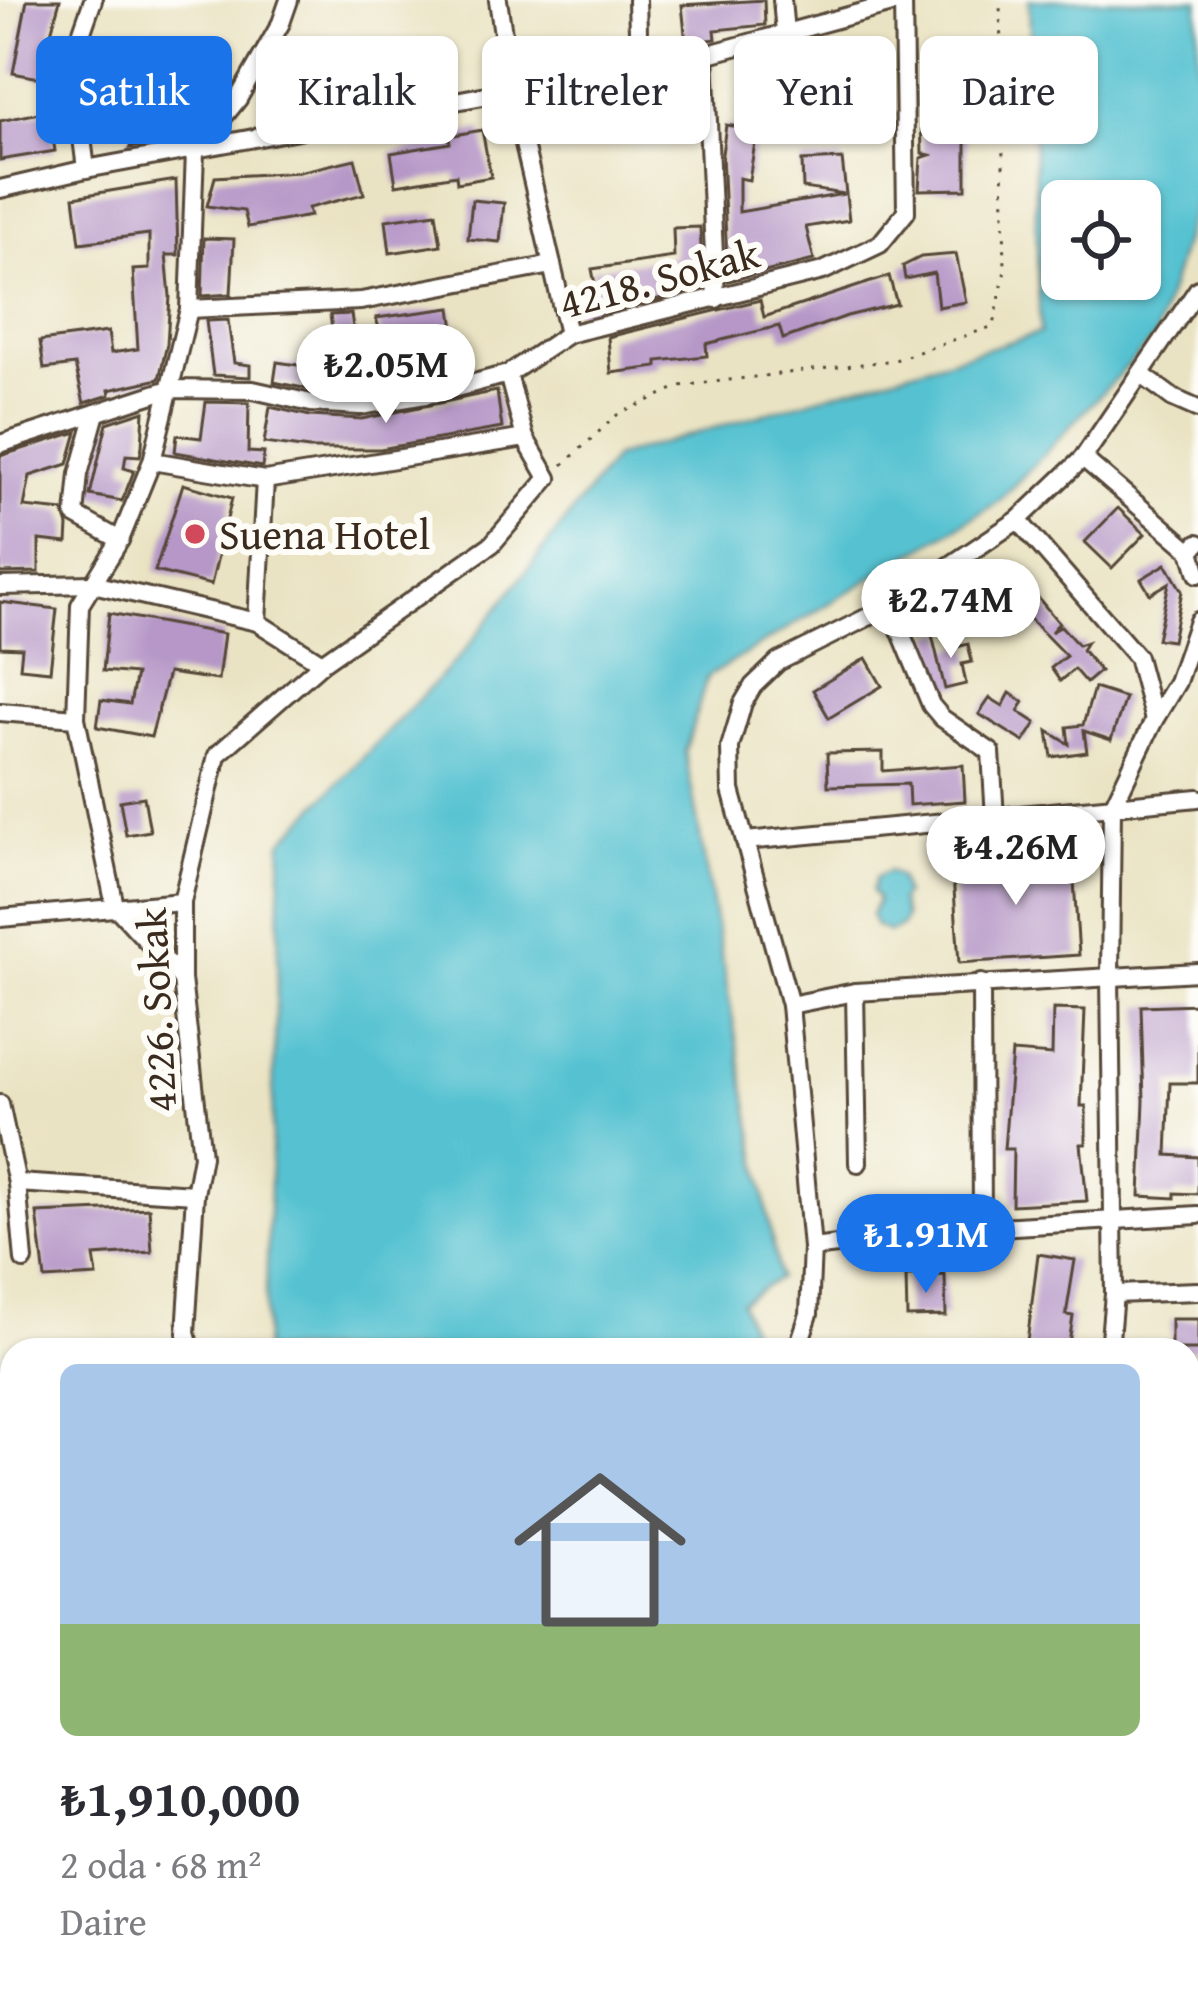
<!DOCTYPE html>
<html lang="tr">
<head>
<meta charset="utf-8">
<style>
	:root { --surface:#fff; --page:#f7f7f7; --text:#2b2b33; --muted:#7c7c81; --accent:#1a73e8 }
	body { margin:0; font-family:"Gentium Book Plus",serif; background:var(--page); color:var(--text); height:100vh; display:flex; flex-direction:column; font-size:45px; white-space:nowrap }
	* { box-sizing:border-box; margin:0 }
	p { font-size:39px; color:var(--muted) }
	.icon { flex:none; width:66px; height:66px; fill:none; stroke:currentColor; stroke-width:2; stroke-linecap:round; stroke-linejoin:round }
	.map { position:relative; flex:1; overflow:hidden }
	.drawer { position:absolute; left:0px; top:1338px; width:1200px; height:660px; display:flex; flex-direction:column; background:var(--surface); border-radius:36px 36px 0 0; box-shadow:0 3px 9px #0004 }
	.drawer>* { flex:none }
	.guide { position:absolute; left:36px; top:36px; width:1128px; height:108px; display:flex; gap:24px }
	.buttons { position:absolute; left:1041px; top:180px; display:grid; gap:24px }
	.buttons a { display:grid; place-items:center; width:120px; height:120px; border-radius:18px; background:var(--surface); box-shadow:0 3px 9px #0004; font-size:60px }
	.price { position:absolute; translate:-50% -102px; padding:0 27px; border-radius:42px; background:#fff; color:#222; font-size:39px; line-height:78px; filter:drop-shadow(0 3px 6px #0008) }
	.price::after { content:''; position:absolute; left:50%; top:72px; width:36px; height:27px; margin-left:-18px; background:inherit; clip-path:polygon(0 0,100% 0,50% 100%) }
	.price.on { background:var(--accent); color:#fff }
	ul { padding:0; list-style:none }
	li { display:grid; align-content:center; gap:24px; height:636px; padding:0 60px }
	li span { display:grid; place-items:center; height:372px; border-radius:18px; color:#555 }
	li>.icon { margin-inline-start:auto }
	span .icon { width:216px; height:216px; fill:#fffc; stroke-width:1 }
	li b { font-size:51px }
	.chip { padding:0 42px; border-radius:18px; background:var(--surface); box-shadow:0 3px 9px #0004; font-size:42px; line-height:108px }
	.chip.on { background:var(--accent); color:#fff }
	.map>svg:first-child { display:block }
	.water { fill:#57c2d1; stroke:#497678; stroke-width:3; fill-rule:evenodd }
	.building { fill:#b697c7 }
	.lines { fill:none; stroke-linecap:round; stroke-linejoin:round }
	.minor-casing { stroke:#554637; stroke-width:22 }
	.path { stroke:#554637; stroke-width:3; stroke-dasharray:3 9; stroke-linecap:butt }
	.minor { stroke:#fff; stroke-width:16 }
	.poi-dot { fill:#d1495b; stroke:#fdfcf7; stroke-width:4.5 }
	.labels { text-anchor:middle; stroke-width:12; stroke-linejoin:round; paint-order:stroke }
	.street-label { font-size:42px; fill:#3b2a1e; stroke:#fdfcf7 }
	.poi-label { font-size:42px; fill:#3b2a1e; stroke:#fdfcf7; text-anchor:start }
</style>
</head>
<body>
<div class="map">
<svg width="1198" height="1998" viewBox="0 0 1198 1998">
	<rect width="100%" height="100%" fill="#fdfcf7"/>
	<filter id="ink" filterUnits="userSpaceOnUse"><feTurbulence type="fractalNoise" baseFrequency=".00833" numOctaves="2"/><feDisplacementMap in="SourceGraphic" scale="24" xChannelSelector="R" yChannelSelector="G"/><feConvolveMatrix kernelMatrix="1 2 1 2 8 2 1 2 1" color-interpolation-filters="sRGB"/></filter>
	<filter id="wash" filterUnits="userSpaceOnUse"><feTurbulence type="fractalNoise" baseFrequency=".004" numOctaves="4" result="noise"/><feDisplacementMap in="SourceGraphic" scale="48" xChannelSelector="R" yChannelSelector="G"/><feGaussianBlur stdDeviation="2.7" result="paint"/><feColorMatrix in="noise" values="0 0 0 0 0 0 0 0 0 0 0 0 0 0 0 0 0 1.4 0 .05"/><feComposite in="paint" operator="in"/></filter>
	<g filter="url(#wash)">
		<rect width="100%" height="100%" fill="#eae3c3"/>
		<g class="water">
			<path d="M 1029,0 L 1198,0 L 1198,194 L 1155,337 L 998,502 L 707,677 L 685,752 L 779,1278 L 741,1302 L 756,1344 L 746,1350 L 264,1350 L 282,842 L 463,653 L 615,457 L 1040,333 ZM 1062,201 L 1140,201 L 1140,279 L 1062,279 Z"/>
			<polygon points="889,871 899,877 904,894 900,901 905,917 902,925 890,932 876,926 871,915 878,900 872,891 876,877"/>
		</g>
		<g id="blocks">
			<g class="building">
				<polygon points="27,0 60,0 48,43 57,44 50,80 13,73"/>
				<polygon points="764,0 765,25 715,30 716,39 686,43 682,5"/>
				<polygon points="824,49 885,51 884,91 801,91 883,116 875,139 843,129 849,110 761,132 755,108 784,102 773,62"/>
				<polygon points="948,70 999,70 998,98 966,97 966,189 919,190 921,158 930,155 922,153 921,109 948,108"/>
				<polygon points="693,73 695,111 673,114 668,77"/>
				<polygon points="49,111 55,151 0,160 0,121"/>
				<polygon points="132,122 171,125 169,141 130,148"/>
				<polygon points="726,125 757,130 749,180 739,178 739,212 844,194 803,188 802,161 842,159 849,220 806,227 814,260 728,281 722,154"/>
				<polygon points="482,130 491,177 457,183 456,175 396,185 391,153 450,143 449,136"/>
				<polygon points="355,159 364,194 308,208 310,216 248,227 244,211 207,206 215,177 299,172"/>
				<polygon points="176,180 178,255 166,255 170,296 167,344 159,379 109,390 110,395 84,403 75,365 44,369 40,341 108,332 111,353 138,349 133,270 149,269 149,234 80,243 74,197"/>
				<polygon points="472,200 504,203 500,242 468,239"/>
				<polygon points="436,213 441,245 390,253 386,220"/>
				<polygon points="700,227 703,288 605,312 577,314 571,292 596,289 592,269 674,257 673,228"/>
				<polygon points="204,238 234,239 231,294 202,296"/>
				<polygon points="956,254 966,302 938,307 934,273 905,279 903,266 921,257"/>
				<polygon points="889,276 897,304 847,316 783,339 779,326 706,344 707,356 657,361 657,367 611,373 608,337 760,300 764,317"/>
				<polygon points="451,308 455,336 463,336 472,370 359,393 313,390 274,382 277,362 338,371 330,315 351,314 359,367 389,363 376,318"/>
				<polygon points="228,320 234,363 250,365 250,377 213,375 206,321"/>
				<polygon points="497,391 502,428 380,449 309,449 264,443 270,407 310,416 362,419"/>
				<polygon points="206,402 249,403 248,452 264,453 262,467 175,452 177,435 201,438"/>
				<polygon points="144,411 142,446 140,456 126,455 124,468 134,471 122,501 90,495 107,423"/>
				<polygon points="77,432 68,464 30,476 24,507 63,511 68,526 67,543 39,540 39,572 0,573 0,456"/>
				<polygon points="183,484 232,498 211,585 155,571"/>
				<polygon points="1118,508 1145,534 1112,568 1085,542"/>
				<polygon points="1166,564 1182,591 1172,641 1157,639 1169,583 1150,594 1141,579"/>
				<polygon points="1020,576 1059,623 1051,632 1061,626 1078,645 1087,642 1082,650 1100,671 1086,683 1074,669 1060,681 1051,668 1066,656 1026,615 1017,622 1006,609 1016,601 1005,588"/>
				<polygon points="0,602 57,609 50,671 20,668 22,648 0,647"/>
				<polygon points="109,613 224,634 218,680 168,673 151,737 97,727 101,700 130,704 136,674 103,671"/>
				<polygon points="945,632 950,649 968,644 972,662 962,664 966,684 945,689 932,635"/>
				<polygon points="866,658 882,686 829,718 813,690"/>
				<polygon points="1094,688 1125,698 1111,740 1084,731 1087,752 1052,757 1048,731 1069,744 1067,727 1083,725"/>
				<polygon points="1010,693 1024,702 1018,711 1036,723 1024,742 979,714 990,698 1003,706"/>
				<polygon points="883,752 883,771 963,765 965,801 909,805 908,784 828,786 827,753"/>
				<polygon points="144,797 150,831 126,835 120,801"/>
				<polygon points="1072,852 1079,955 959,963 952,860"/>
				<polygon points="1198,1004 1198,1083 1170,1083 1167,1155 1198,1157 1198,1194 1175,1193 1175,1198 1140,1196 1144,1101 1141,1006"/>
				<polygon points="1053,1009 1085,1010 1081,1106 1086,1106 1086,1144 1081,1144 1087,1201 1012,1205 1013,1149 1004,1149 1012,1052 1052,1055"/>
				<polygon points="149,1208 152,1252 94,1256 97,1276 45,1279 37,1213"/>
				<polygon points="1038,1254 1075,1260 1066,1315 1073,1316 1068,1350 1026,1350"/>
				<polygon points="945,1275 946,1316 907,1317 906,1276"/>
				<rect x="1171" y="1319" width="27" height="31"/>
			</g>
		</g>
	</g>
	<g filter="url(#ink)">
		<use href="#blocks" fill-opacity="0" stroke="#554637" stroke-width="3"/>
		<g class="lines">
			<defs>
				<g id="minor">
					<polyline points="498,0 511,88 568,334"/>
					<polyline points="637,0 639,64"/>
					<polyline points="782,0 785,33"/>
					<polyline points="705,55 716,299"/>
					<polyline points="86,169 72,60 93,0"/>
					<polyline points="0,189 86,169 705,55 903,1"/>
					<polyline points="189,309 361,301 552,265"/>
					<polyline points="1142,375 1173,398 1198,409"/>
					<polyline points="96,413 79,474 75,515 120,540"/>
					<polyline points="0,444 169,389 253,390 311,403 360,406 437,393 508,374 568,334 823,271 880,244 906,212 903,0"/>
					<polyline points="1083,458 1191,551"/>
					<polyline points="152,461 265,480 525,438"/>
					<polyline points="1018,520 1137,657 1154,720"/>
					<polyline points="1198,543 1191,551 1198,574"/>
					<polyline points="0,586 93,584 257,622 322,663"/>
					<polyline points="890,606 931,705 942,718 991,752 995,818"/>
					<polyline points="257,622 265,480"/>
					<polyline points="0,712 76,718"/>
					<polyline points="745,841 1198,798"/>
					<polyline points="0,918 182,902"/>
					<polyline points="182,979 115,906 76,718 80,605 120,540 152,461 189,309 195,152 238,99 281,23 289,0"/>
					<polyline points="981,983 982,1228"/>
					<polyline points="855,992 858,1163"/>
					<polyline points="790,1005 855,992 1198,972"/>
					<polyline points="0,1104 17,1183 24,1260"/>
					<polyline points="17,1183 195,1194"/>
					<polyline points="812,1248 982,1228 1198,1215"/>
					<polyline points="1114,1294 1198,1291"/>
					<polyline points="41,1347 42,1350"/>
					<polyline points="191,1350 186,1333 195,1194 202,1156 182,979 182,902 217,755 322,663 492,544 548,478 525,438 508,374"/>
					<polyline points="797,1350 809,1314 812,1248 790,1005 731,790 730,747 743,703 753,686 778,662 890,606 1018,520 1083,458 1198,289"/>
					<polyline points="1109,1350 1114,1294 1110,976 1112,808 1154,720 1177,682 1198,621"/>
					<polyline points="1188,1451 1198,1452"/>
					<polyline points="0,1464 12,1464"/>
					<polyline points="1188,1662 1198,1662"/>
					<polyline points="0,1734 12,1736"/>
					<polyline points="1188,1791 1198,1791"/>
					<polyline points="1188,1931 1198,1931"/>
					<polyline points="690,1986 700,1998"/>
					<polyline points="1165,1998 1165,1986"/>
				</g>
			</defs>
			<use href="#minor" class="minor-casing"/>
			<polyline class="path" points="563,465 617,415 680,386 895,360 994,326 1005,270 1000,0"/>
			<use href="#minor" class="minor"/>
		</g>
	</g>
	<circle class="poi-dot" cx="195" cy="534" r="12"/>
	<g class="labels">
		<g class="street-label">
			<text transform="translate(659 278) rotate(-15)" y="15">4218. Sokak</text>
			<text transform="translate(156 1010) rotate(-93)" y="15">4226. Sokak</text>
		</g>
		<g class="poi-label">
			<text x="219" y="549">Suena Hotel</text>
		</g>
	</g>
</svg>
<div class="buttons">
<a><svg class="icon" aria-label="locate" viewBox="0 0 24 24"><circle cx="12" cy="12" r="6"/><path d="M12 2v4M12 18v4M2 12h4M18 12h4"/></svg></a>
</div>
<b class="price" style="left:386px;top:426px">₺2.05M</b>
<b class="price" style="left:951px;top:661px">₺2.74M</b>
<b class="price" style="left:1016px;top:908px">₺4.26M</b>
<b class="price on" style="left:926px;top:1296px">₺1.91M</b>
<div class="guide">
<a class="chip on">Satılık</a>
<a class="chip">Kiralık</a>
<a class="chip">Filtreler</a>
<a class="chip">Yeni</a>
<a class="chip">Daire</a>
</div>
<section class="drawer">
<ul>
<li><span style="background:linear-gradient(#a9c7e8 70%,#8fb573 0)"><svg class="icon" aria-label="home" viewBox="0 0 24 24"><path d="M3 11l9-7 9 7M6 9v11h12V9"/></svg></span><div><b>₺1,910,000</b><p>2 oda · 68 m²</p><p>Daire</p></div></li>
</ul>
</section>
</div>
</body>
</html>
